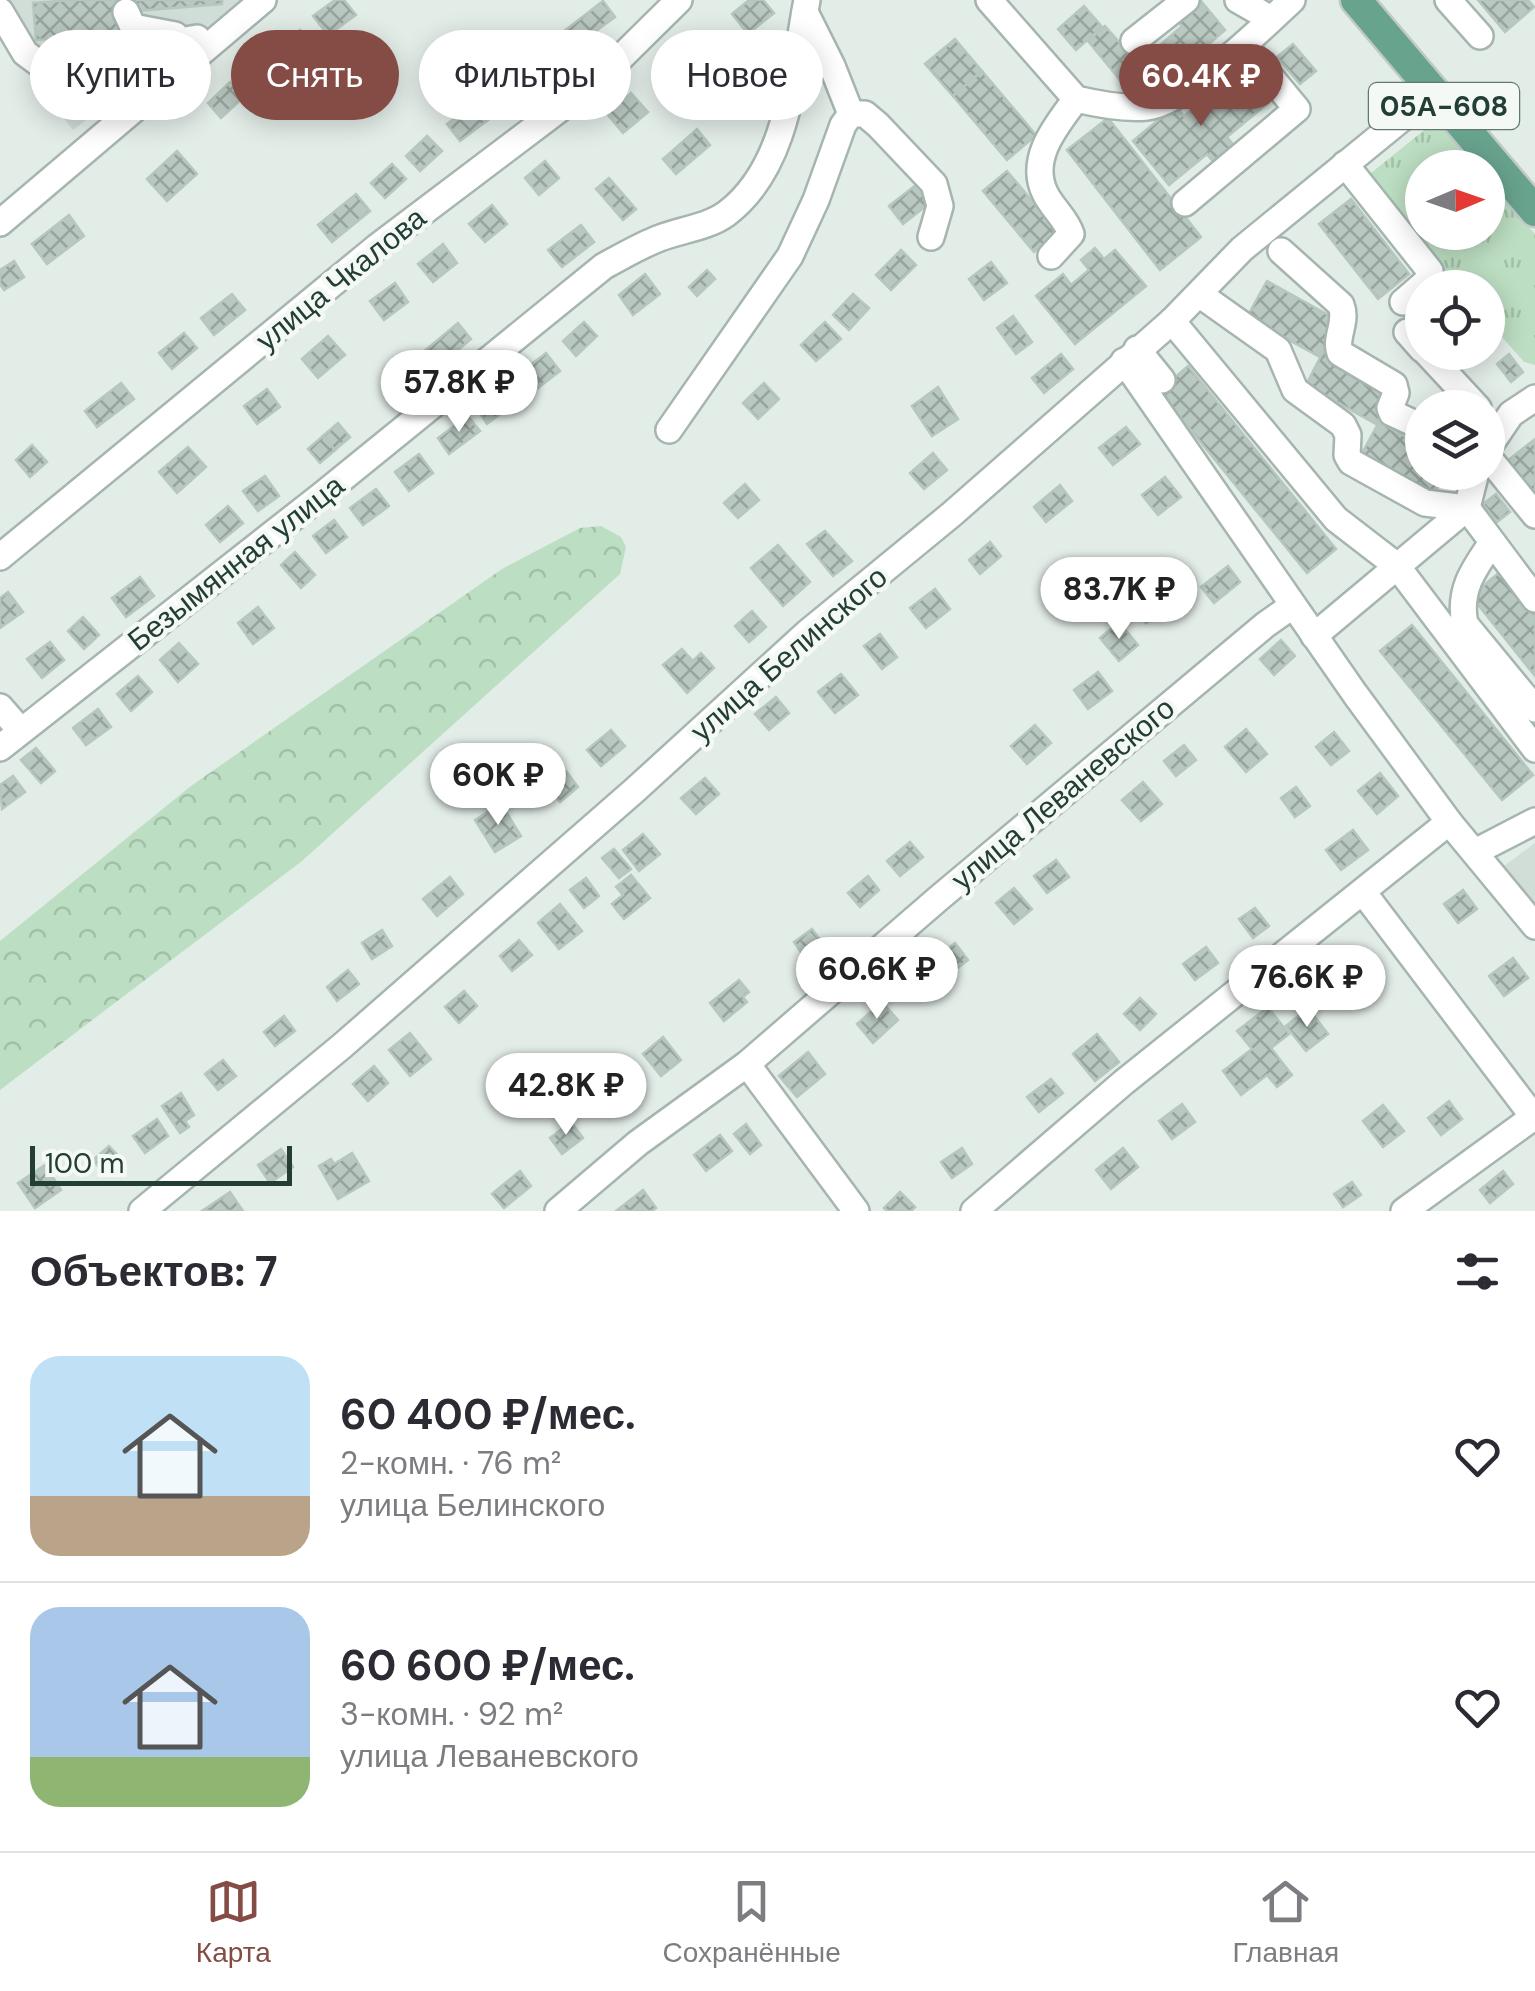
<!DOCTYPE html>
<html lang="ru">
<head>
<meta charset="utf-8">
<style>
	:root { --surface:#fff; --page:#f2f2f3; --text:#2b2b33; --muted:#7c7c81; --line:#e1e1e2; --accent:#854b45 }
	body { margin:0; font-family:"DM Sans",sans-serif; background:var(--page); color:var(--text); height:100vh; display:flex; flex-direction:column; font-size:38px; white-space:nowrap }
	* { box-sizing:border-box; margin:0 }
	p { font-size:32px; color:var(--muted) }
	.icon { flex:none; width:55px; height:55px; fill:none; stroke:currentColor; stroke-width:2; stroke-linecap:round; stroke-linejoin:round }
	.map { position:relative; height:1211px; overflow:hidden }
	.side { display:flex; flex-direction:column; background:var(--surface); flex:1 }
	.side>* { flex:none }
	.guide { position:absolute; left:30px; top:30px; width:1000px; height:90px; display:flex; gap:20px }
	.needle { width:65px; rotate:88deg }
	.buttons { position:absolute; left:1405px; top:150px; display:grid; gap:20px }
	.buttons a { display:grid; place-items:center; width:100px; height:100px; border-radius:50%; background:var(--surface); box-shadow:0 5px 25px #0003; font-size:50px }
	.scale { position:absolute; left:30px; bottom:25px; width:262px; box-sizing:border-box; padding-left:10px; border:5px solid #233f35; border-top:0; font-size:28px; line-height:35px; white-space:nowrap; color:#233f35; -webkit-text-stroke:8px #f4f9f6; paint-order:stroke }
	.price { position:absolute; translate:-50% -85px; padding:0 22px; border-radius:35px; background:#fff; color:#222; font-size:32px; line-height:65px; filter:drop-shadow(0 2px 5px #0008) }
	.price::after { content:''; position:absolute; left:50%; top:60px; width:30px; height:22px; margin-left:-15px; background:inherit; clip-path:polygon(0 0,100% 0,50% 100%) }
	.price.active { background:var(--accent); color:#fff }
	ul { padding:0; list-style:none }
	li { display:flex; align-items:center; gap:30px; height:250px; padding:0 30px }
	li+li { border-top:2px solid var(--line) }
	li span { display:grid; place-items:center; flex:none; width:280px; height:200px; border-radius:30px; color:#555 }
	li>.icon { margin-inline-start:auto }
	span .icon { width:120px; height:120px; fill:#fffc; stroke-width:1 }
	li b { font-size:42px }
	h2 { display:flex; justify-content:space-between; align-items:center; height:120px; padding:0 30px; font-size:42px }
	.tag { padding:0 35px; border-radius:45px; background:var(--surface); box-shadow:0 5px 25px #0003; font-size:35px; line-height:90px }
	.tag.active { background:var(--accent); color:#fff }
	.menu { display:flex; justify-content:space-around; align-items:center; height:140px; border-top:2px solid var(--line); background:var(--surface); font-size:28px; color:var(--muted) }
	.menu a { display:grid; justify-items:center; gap:5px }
	.menu .active { color:var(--accent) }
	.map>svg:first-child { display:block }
	.built { fill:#d1ddd7 }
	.grass { fill:url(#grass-tufts) }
	.forest { fill:url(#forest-crowns) }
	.building { fill:url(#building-cross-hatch); stroke:#b6c7be; stroke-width:2.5 }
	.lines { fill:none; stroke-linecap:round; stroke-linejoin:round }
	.minor-casing { stroke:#a6b5af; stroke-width:30 }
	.major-casing { stroke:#c1c9c6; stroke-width:35 }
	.minor { stroke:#fff; stroke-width:25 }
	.major { stroke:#68a38e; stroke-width:30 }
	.labels { text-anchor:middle; stroke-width:9; stroke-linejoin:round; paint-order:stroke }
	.shield { fill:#f4f9f6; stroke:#62776f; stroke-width:2.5 }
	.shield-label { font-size:28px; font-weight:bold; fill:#233f35 }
	.street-label { font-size:30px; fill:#233f35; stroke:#f4f9f6 }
</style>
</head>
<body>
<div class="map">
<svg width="1535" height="1211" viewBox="0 0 1535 1211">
	<defs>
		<pattern id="grass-tufts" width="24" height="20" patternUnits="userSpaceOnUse" patternTransform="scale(2.5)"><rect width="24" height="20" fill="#bcdec2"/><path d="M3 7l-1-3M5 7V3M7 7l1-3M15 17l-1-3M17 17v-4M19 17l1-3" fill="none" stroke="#a1c0a7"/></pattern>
		<pattern id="forest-crowns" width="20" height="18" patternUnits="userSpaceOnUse" patternTransform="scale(2.5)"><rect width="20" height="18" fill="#bcdec2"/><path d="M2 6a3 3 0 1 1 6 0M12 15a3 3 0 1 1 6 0" fill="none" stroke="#a1c0a7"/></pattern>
		<pattern id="building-cross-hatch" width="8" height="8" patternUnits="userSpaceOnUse" patternTransform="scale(2.5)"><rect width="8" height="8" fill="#b9c8c0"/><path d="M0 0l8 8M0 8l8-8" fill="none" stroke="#96a49d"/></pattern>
	</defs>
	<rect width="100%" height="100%" fill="#e3ede8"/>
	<g class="built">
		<polygon points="0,0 245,0 73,130 0,35"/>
		<polygon points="1535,843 1535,908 1504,866"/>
	</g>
	<polygon class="grass" points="1433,123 1439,124 1476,167 1422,168 1422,232 1488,232 1488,180 1535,234 1535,365 1524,362 1488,321 1488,288 1459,287 1370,179 1371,173"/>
	<polygon class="forest" points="601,526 621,537 626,547 620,574 302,861 0,1090 0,941 191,786 502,569 580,528"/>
	<g class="building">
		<polygon points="73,0 222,0 222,4 124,12 126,33 36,40 33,3"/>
		<polygon points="335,0 344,0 356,15 328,35 313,16"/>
		<polygon points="749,0 763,0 774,13 748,34 732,14"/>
		<polygon points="1478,0 1528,0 1534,7 1505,32"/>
		<polygon points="603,1 615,17 570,50 559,35"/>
		<polygon points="1201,1 1225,30 1140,103 1120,80 1182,26 1178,21"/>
		<polygon points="1084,6 1102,27 1076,50 1058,29"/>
		<polygon points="1105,26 1138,64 1120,80 1088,41"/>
		<polygon points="300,30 314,48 287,68 274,50"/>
		<polygon points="955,39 982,71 953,96 925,64"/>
		<polygon points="775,42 792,48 784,75 767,70"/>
		<polygon points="1293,44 1316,71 1300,84 1277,57"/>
		<polygon points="519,62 534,80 506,103 491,85"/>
		<polygon points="1240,69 1268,103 1227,137 1236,148 1215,164 1207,154 1169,185 1133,141 1175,106 1184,116"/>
		<polygon points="720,70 736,91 714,109 697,88"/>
		<polygon points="982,71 1036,135 1007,160 953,96"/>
		<polygon points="230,82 244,97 221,118 208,103"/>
		<polygon points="631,93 648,112 623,133 607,114"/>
		<polygon points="479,100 492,117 460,141 447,124"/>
		<polygon points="1108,118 1201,237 1160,270 1067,150"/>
		<polygon points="697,129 710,145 676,174 663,159"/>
		<polygon points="427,136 442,151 420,171 406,156"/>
		<polygon points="177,151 197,174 167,201 147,179"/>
		<polygon points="545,161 559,178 539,195 525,178"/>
		<polygon points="392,164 406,179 385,198 371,183"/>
		<polygon points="1007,171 1058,232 1034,252 983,191"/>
		<polygon points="609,178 636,209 623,220 596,189"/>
		<polygon points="921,181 935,199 903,224 889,206"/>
		<polygon points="356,194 370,211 332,242 318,225"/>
		<polygon points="1351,199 1409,274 1378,299 1319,224"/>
		<polygon points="492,205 507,224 485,242 469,224"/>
		<polygon points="69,215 84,236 47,264 32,244"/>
		<polygon points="581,225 594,242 562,267 548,250"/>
		<polygon points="443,244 457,263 433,282 418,264"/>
		<polygon points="1095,248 1104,259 1115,250 1146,286 1075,344 1036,296 1063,274 1071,285 1089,270 1081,260"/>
		<polygon points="901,250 916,265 891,290 876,275"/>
		<polygon points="14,261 24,277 4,290 0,284 0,270"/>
		<polygon points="991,262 1007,283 984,300 969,279"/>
		<polygon points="707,270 715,279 697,296 689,287"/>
		<polygon points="645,274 660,294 633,315 619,295"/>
		<polygon points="1267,281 1339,321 1320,357 1247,317"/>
		<polygon points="395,283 408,302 384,320 370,301"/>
		<polygon points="232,294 245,310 214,335 201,318"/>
		<polygon points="853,294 869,308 849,330 833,315"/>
		<polygon points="1013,316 1032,342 1016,354 997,328"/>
		<polygon points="584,322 597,336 576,356 563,341"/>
		<polygon points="825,322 841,339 816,361 801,345"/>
		<polygon points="458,323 471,339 435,369 422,353"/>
		<polygon points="184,333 197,348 172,369 159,353"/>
		<polygon points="328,336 345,355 318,378 302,359"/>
		<polygon points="1323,352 1394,391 1376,424 1306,385"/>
		<polygon points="546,353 560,371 534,391 520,373"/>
		<polygon points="1061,354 1073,369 1044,393 1032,378"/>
		<polygon points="1509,354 1523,372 1511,382 1497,364"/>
		<polygon points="1188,366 1336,549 1307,573 1159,391"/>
		<polygon points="121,383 134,399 97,427 85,411"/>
		<polygon points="764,383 779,399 758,419 743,403"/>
		<polygon points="938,387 958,419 932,436 912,406"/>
		<polygon points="267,389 280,407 257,424 244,406"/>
		<polygon points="501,391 512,405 487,424 477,409"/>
		<polygon points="468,416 480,431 449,454 438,438"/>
		<polygon points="1379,422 1422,446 1422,472 1446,472 1433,497 1360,457"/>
		<polygon points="338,423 350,437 335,450 323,436"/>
		<polygon points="1126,427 1140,444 1113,465 1099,448"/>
		<polygon points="323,436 335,450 320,463 308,449"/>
		<polygon points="1535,439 1535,506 1502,465"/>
		<polygon points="32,445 47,462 30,477 16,460"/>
		<polygon points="188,447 206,467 177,493 159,472"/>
		<polygon points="933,453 947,470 924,489 910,473"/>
		<polygon points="419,454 433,473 409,491 395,472"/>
		<polygon points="265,476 279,496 258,511 243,491"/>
		<polygon points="1165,477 1181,497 1158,515 1142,495"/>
		<polygon points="745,484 759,500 738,518 724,503"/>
		<polygon points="1060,485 1072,501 1046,522 1034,507"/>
		<polygon points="376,489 389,506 363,525 350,508"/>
		<polygon points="1496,494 1510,512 1497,522 1483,504"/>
		<polygon points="228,506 243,523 220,542 206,525"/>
		<polygon points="334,520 347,537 326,553 313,536"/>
		<polygon points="825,531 852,561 833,576 807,544"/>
		<polygon points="990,542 1001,556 980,574 969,560"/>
		<polygon points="778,545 810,582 783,606 751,568"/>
		<polygon points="295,552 315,575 301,588 281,565"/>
		<polygon points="1228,566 1240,582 1214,603 1201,587"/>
		<polygon points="1501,571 1535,613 1535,676 1471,596"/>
		<polygon points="140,577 154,596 126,617 112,598"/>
		<polygon points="1149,588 1165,609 1146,623 1130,603"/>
		<polygon points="935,589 950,609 926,628 910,608"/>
		<polygon points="8,592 23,612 0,628 0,598"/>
		<polygon points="258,607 274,628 253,644 238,623"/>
		<polygon points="752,611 766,627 749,642 735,626"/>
		<polygon points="83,617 99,635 84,649 68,631"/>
		<polygon points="1119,622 1138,645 1119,661 1100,638"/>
		<polygon points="1412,625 1533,775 1502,800 1380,651"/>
		<polygon points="880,634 897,657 882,669 864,646"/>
		<polygon points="1281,640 1295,656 1274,675 1260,659"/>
		<polygon points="50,642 64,660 42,678 27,659"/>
		<polygon points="179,643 198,664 178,682 160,660"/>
		<polygon points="682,649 693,661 701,653 714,668 687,693 663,665"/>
		<polygon points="1098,672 1112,691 1088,709 1074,690"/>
		<polygon points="841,674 858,695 835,713 818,692"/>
		<polygon points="138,676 152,692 131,711 117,694"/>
		<polygon points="776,697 789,713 769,730 755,714"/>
		<polygon points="98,709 111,727 86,745 73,728"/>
		<polygon points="1035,725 1051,743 1027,764 1011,746"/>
		<polygon points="1246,729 1267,754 1246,772 1225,747"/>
		<polygon points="611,730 625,746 601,766 587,750"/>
		<polygon points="1334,732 1349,751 1331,765 1316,747"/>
		<polygon points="1184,745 1196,760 1176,776 1164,761"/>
		<polygon points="36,748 55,771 41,783 21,760"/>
		<polygon points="566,771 578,787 560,802 547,786"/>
		<polygon points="1380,773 1398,796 1377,814 1358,791"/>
		<polygon points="13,776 25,792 2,809 0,785"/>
		<polygon points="705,778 719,794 696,814 681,798"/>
		<polygon points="1143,782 1162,804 1141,821 1122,800"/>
		<polygon points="1296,787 1310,806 1295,817 1281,798"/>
		<polygon points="501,804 521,836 495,852 475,820"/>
		<polygon points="1353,830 1368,850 1341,870 1326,850"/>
		<polygon points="643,834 660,854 639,871 623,850"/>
		<polygon points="910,842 923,857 900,876 887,861"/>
		<polygon points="614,849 631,869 619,878 602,858"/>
		<polygon points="1056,860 1069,877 1047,893 1034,876"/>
		<polygon points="631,875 650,898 624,919 612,904 623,895 616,887"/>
		<polygon points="868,876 879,890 860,907 848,893"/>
		<polygon points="450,877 463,894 437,916 423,899"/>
		<polygon points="586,878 599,896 584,908 570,890"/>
		<polygon points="1014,888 1032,909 1014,924 996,903"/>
		<polygon points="1463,890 1477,909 1458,923 1444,904"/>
		<polygon points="560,904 582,931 559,949 538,923"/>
		<polygon points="1255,908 1269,926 1253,938 1239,919"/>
		<polygon points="812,929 823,944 805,958 794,942"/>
		<polygon points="382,930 392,946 372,959 362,943"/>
		<polygon points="519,940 532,955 512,971 500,956"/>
		<polygon points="955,943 968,960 946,977 933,960"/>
		<polygon points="1206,947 1218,963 1195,980 1183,964"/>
		<polygon points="1513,958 1528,978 1504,996 1489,976"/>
		<polygon points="348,970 359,984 337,1001 327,987"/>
		<polygon points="739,980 749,992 743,997 747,1002 724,1021 710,1003"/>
		<polygon points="1346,982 1355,994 1340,1006 1331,994"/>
		<polygon points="464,991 477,1006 459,1023 445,1007"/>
		<polygon points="1140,998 1156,1014 1140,1030 1124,1014"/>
		<polygon points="882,1002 898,1020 873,1043 857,1024"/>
		<polygon points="1268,1007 1289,1034 1271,1048 1292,1075 1277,1087 1267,1075 1241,1095 1223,1071 1252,1049 1237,1031"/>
		<polygon points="1308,1008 1328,1034 1306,1051 1286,1026"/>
		<polygon points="284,1016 295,1031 275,1046 264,1032"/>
		<polygon points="410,1033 431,1059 410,1076 389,1050"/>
		<polygon points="1097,1034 1119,1062 1095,1081 1073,1054"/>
		<polygon points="663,1037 681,1060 661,1076 643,1054"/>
		<polygon points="808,1052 825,1074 797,1097 779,1076"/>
		<polygon points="223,1060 236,1076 218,1090 205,1074"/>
		<polygon points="374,1066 388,1083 368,1101 353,1084"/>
		<polygon points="630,1076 643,1093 617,1113 604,1097"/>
		<polygon points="1051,1079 1063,1093 1039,1112 1027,1097"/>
		<polygon points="181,1093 194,1115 185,1121 189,1127 180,1133 162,1106"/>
		<polygon points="1449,1101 1462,1119 1441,1135 1428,1118"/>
		<polygon points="1182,1104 1195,1122 1172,1139 1159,1121"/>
		<polygon points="1383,1105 1404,1131 1383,1147 1363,1121"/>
		<polygon points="157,1119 168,1136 145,1153 133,1136"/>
		<polygon points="571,1122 583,1138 562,1154 550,1138"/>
		<polygon points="746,1124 761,1145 750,1154 734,1134"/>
		<polygon points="720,1135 732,1151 706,1171 694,1155"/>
		<polygon points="109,1146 123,1161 106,1175 93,1160"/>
		<polygon points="962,1148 972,1164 952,1178 941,1162"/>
		<polygon points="1123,1148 1138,1167 1111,1189 1096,1170"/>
		<polygon points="281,1149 293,1167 270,1183 258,1165"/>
		<polygon points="352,1153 369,1181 338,1199 319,1166 331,1159 334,1164"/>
		<polygon points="45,1165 61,1190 35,1208 18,1183"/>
		<polygon points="520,1171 531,1186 504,1208 492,1194"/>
		<polygon points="1503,1171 1513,1184 1490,1203 1480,1190"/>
		<polygon points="1352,1182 1361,1195 1343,1207 1334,1194"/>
		<polygon points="643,1190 656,1208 652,1211 616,1211"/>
		<polygon points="230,1192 243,1211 202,1211"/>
		<polygon points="900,1192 915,1207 911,1211 887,1211 884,1208"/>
	</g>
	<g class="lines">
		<defs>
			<g id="minor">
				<path d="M 989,0 L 1076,99 C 1097,104 1125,109 1147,107 C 1186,103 1262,28 1292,0"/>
				<polyline points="1238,0 1271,19"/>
				<polyline points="1448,0 1480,36"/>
				<polyline points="0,11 25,53 41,65 197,38"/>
				<polyline points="126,12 133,27 175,35"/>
				<polyline points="805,12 832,66 851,114"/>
				<polyline points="1134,41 1186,0"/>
				<polyline points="1345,164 1430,271 1426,282 1403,302"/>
				<polyline points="1185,203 1297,109 1244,45"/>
				<polyline points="0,223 263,0"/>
				<path d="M 1281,251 L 1341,305 C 1348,322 1334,338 1340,353 L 1394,385 L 1396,393 L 1390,408 L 1392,413 L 1422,427"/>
				<path d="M 1051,256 L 1071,234 C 1066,218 1052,208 1045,193 C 1028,158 1057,125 1076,99"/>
				<polyline points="1199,294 1278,350 1295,390 1343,425 1348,435 1347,455 1351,462 1425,503 1467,508 1535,599"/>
				<polyline points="1172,321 1336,519 1397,566 1535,749"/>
				<polyline points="1407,332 1422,349"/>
				<polyline points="1137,349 1162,380"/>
				<polyline points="1426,352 1478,408"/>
				<polyline points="1124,361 1355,694 1449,822 1535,926"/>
				<polyline points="669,430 790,256 816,200 843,125 851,114 865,114 878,125 934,184 940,206 931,237"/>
				<polyline points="1488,448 1511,414 1535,398"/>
				<polyline points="1488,457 1535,515"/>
				<path d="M 1491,544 C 1473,570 1458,591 1465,624 L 1535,709"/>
				<polyline points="0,557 377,247 598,80 679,0"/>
				<polyline points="1314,636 1467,508 1476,472"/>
				<polyline points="0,707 21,731"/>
				<path d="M 0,748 L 322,495 L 604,266 C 623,256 641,245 660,238 C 681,230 708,227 726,214 C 790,166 793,71 807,0"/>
				<polyline points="1475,852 1535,821"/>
				<polyline points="1363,892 1535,1119"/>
				<polyline points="747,1064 856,1211"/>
				<polyline points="142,1211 342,1046 635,790 807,633 952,514 1172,321 1242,249 1433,93"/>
				<polyline points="558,1211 638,1143 747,1064 939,898 1265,625 1292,606"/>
				<polyline points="974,1211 1124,1082 1449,822"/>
				<polyline points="1404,1211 1535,1116"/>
			</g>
			<polyline id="major" points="1356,0 1535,211"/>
		</defs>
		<use href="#minor" class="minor-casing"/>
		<use href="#major" class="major-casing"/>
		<use href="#minor" class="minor"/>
		<use href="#major" class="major"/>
	</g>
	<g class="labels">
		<rect class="shield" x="1369" y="83" width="150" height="46" rx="8"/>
		<g class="shield-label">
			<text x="1444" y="116">05А-608</text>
		</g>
		<g class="street-label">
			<text transform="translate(341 279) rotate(-39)" y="10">улица Чкалова</text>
			<text transform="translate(236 563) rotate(-38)" y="10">Безымянная улица</text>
			<text transform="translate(789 654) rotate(-41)" y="10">улица Белинского</text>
			<text transform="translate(1063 794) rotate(-40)" y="10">улица Леваневского</text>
		</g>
	</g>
</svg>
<div class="buttons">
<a><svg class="needle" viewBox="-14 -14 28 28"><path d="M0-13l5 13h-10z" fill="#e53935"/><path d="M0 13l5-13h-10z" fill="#7c7c81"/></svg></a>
<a><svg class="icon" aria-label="locate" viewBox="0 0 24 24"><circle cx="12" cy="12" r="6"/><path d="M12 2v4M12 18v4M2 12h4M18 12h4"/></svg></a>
<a><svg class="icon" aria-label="layers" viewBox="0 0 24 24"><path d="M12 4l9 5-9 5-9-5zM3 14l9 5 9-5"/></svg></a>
</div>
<div class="scale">100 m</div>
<b class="price active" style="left:1201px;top:129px">60.4K ₽</b>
<b class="price" style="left:459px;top:435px">57.8K ₽</b>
<b class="price" style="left:1119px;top:642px">83.7K ₽</b>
<b class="price" style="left:498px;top:828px">60K ₽</b>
<b class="price" style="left:877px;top:1022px">60.6K ₽</b>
<b class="price" style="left:1307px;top:1030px">76.6K ₽</b>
<b class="price" style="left:566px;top:1138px">42.8K ₽</b>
<div class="guide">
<a class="tag">Купить</a>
<a class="tag active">Снять</a>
<a class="tag">Фильтры</a>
<a class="tag">Новое</a>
</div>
</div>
<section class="side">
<h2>Объектов: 7<svg class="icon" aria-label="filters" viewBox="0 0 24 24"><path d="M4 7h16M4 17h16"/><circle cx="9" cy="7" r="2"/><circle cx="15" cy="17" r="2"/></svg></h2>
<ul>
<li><span style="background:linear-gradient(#bfe0f5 70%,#b9a48a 0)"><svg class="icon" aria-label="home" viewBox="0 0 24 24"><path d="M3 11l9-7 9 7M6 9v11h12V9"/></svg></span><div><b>60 400 ₽/мес.</b><p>2-комн. · 76 m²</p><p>улица Белинского</p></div><svg class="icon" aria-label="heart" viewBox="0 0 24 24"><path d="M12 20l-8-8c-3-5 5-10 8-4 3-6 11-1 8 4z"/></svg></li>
<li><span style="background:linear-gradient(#a9c7e8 75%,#8fb573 0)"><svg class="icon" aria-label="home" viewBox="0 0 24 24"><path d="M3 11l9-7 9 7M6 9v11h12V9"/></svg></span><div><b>60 600 ₽/мес.</b><p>3-комн. · 92 m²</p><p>улица Леваневского</p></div><svg class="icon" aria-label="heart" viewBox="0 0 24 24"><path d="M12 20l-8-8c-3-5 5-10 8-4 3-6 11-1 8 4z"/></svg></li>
</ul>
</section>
<nav class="menu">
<a class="active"><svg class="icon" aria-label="map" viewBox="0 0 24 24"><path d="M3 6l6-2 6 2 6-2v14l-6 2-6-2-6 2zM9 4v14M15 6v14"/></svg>Карта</a>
<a><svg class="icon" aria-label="saved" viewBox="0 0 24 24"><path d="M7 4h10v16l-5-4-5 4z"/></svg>Сохранённые</a>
<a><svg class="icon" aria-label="home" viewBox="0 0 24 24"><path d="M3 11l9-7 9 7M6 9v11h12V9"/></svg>Главная</a>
</nav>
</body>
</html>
